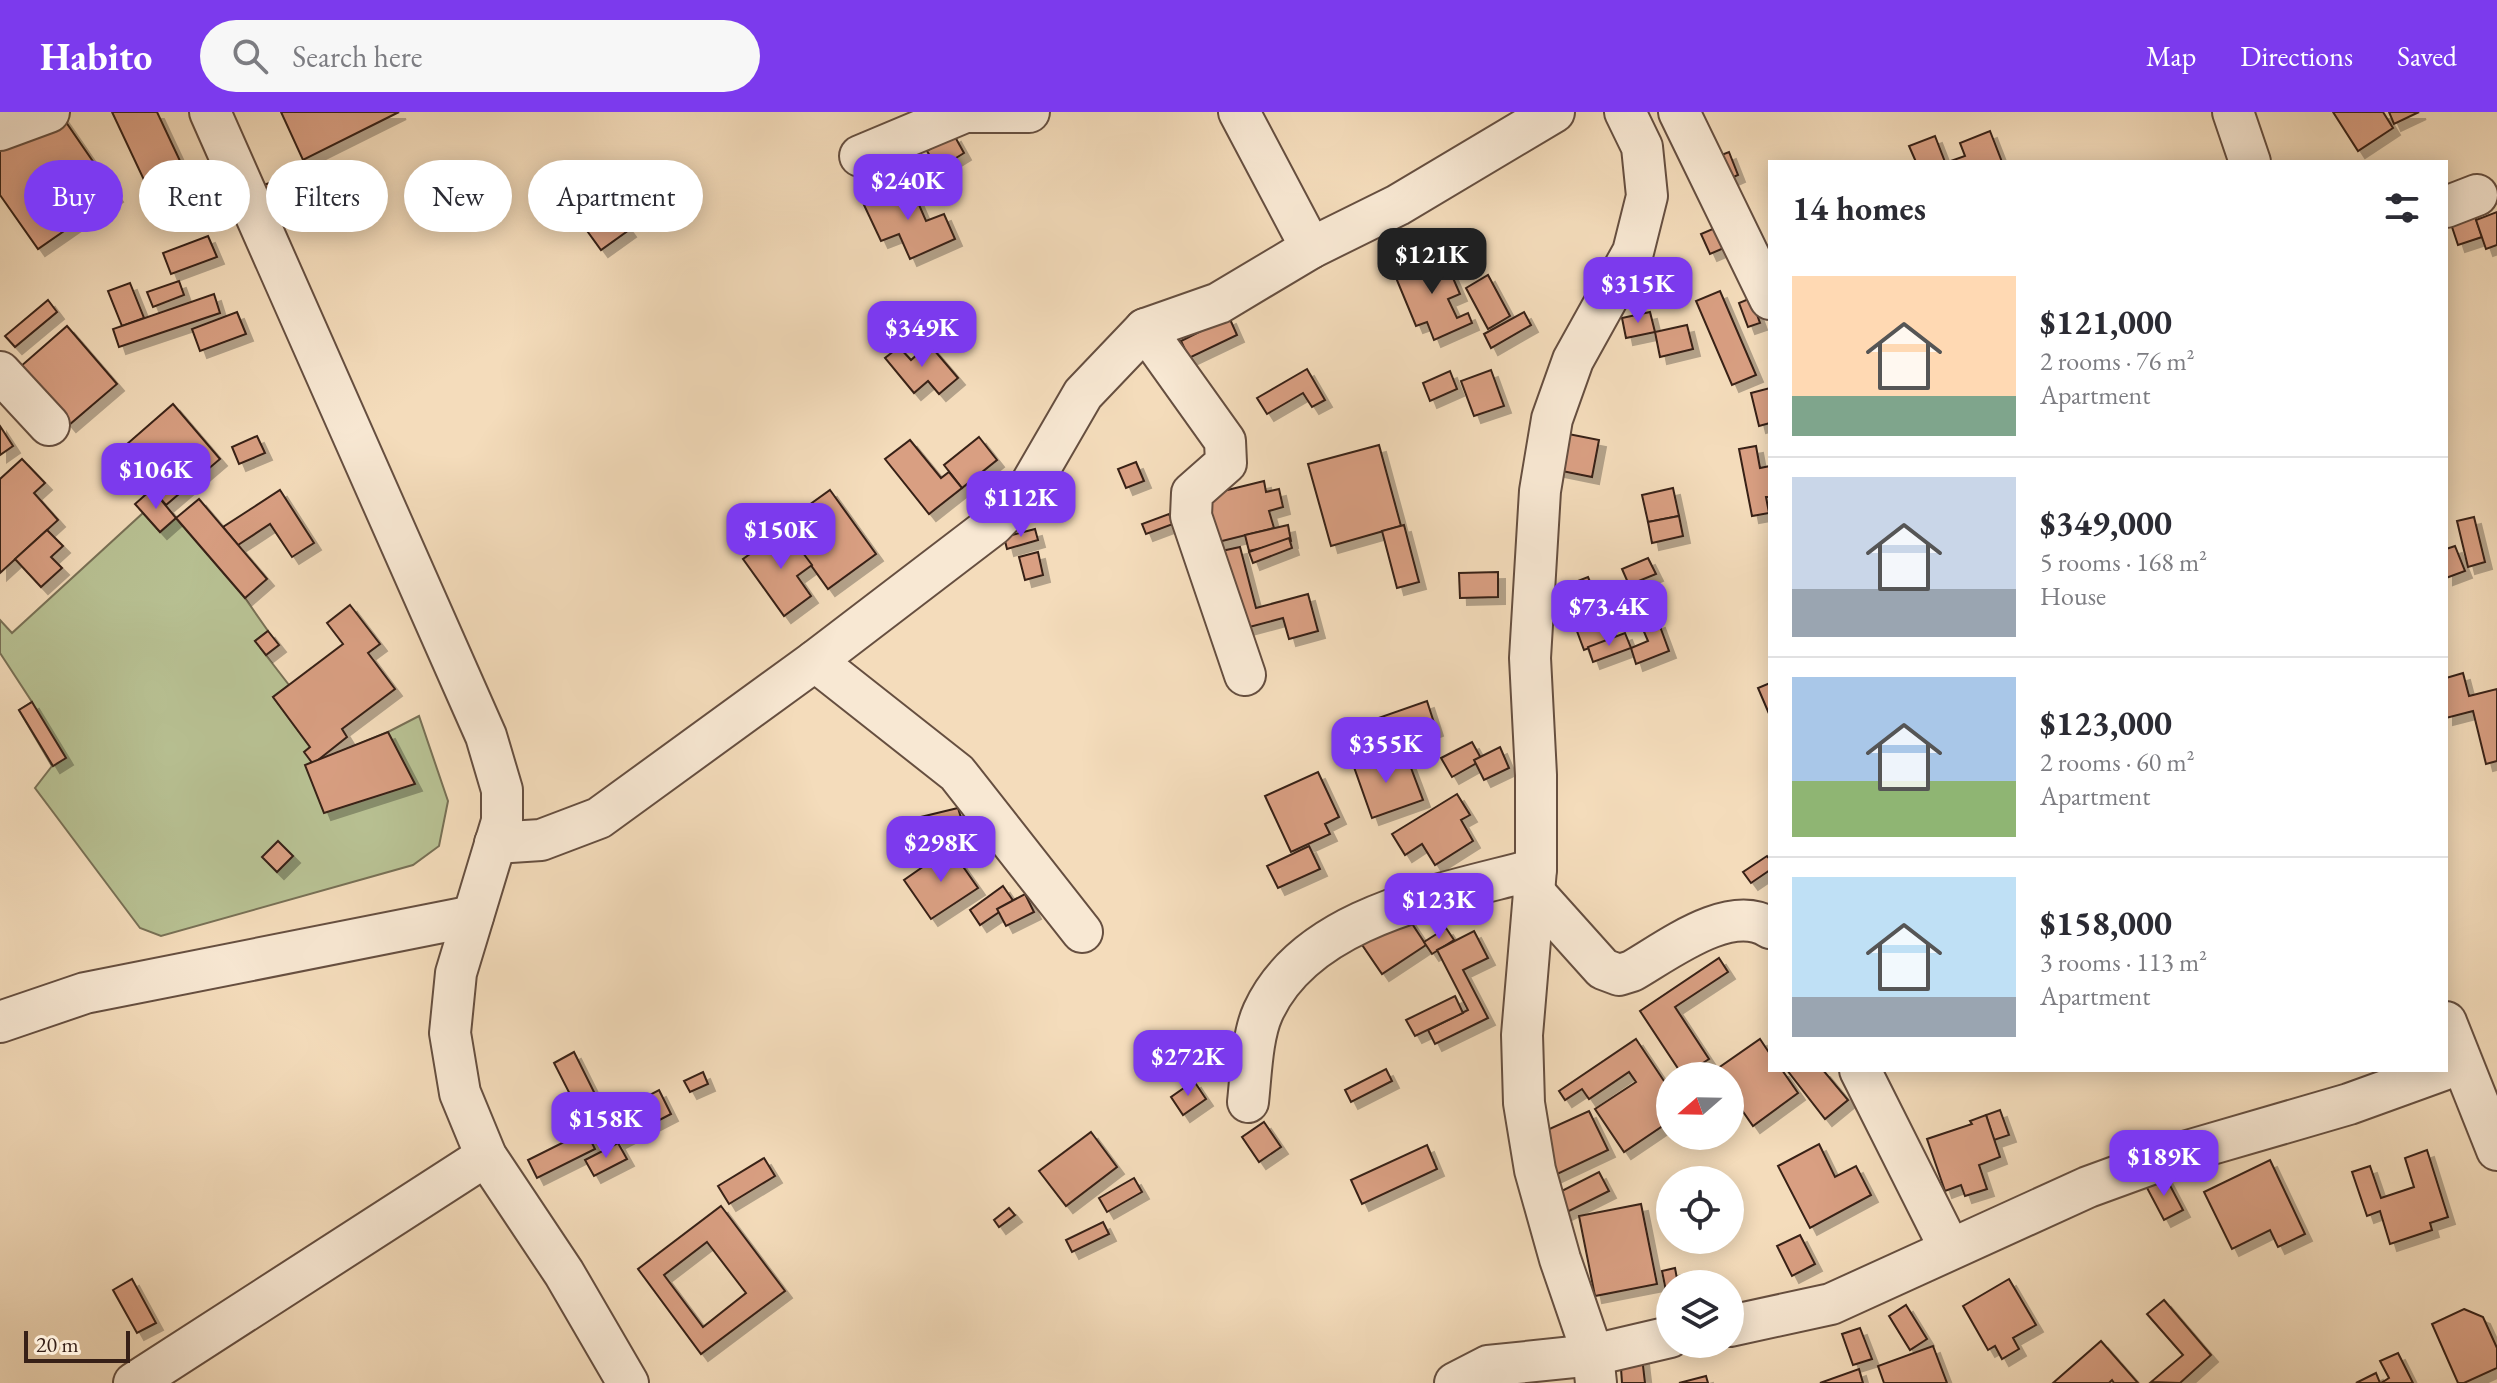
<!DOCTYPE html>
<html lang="en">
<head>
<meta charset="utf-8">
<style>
	:root { --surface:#fff; --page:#f7f7f7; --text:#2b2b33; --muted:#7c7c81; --line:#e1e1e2; --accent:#7c3aed }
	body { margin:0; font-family:"EB Garamond",serif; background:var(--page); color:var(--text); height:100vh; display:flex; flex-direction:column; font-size:30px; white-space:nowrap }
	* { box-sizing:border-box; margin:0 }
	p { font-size:26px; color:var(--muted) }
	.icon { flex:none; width:44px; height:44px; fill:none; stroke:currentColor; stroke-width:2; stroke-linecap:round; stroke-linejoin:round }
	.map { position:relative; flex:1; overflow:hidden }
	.panel { position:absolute; left:1768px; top:48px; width:680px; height:912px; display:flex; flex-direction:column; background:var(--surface); border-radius:0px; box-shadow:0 4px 20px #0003 }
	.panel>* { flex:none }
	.banner { position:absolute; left:24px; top:48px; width:760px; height:72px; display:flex; gap:16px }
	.needle { width:52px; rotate:250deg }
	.controls { position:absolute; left:1656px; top:950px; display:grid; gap:16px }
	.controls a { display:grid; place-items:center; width:88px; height:88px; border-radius:50%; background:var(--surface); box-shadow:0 4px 20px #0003; font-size:40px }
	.scale { position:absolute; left:24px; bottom:20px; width:106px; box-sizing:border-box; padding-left:8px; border:4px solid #372017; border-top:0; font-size:22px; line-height:28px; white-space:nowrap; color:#372017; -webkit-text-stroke:6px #f8e8d3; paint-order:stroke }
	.price { position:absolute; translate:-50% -68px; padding:0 18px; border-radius:16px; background:var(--accent); color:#fff; font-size:26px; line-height:52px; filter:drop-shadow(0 2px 4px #0008) }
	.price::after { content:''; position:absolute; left:50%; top:48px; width:24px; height:18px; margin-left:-12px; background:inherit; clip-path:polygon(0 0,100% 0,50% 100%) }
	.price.selected { background:#222; color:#fff }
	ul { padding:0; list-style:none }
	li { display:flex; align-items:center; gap:24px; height:200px; padding:0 24px }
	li+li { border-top:2px solid var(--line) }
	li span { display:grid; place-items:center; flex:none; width:224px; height:160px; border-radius:0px; color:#555 }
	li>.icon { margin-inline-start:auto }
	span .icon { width:96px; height:96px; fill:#fffc; stroke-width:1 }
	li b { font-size:34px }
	h2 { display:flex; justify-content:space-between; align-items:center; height:96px; padding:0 24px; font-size:34px }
	.pill { padding:0 28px; border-radius:36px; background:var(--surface); box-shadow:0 4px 20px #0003; font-size:28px; line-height:72px }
	.pill.selected { background:var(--accent); color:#fff }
	header { display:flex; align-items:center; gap:48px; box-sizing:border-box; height:112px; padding:0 40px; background:var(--accent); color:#fff }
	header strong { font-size:38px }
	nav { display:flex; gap:44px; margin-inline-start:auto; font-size:28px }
	.search { width:560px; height:72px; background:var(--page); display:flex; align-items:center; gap:20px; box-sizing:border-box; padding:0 28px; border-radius:44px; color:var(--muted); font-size:30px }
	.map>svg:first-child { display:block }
	.green { fill:#b8c193; stroke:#787055; stroke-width:2 }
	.building { fill:#d99f82; stroke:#372017; stroke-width:2; fill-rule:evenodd; filter:url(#shadow) }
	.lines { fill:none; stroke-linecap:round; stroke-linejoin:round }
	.street-casing { stroke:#664f40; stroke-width:44 }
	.street { stroke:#f8e8d3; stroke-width:40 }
</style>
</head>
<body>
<header>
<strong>Habito</strong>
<div class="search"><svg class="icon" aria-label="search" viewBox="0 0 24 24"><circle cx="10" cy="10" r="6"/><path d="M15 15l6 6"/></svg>Search here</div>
<nav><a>Map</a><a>Directions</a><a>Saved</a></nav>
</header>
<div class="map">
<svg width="2497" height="1271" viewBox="0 0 2497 1271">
	<defs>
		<filter id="shadow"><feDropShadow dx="7" dy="7" stdDeviation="0" flood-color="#0004"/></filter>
	</defs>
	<rect width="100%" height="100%" fill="#f4dcbb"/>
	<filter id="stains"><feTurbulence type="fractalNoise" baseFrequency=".0025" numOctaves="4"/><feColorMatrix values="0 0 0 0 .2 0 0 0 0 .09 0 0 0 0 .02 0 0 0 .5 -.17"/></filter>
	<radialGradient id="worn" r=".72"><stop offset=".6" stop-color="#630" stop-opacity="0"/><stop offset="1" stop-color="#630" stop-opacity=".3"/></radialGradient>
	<polygon class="green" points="143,401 160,420 176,406 245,486 268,519 255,529 289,573 273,585 310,635 313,651 388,620 419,604 448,689 439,734 413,753 161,824 140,816 35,676 52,654 19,598 32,590 0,541 0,508 12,521"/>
	<g class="building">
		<polygon points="55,0 59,0 116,83 38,137 0,83 0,39"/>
		<polygon points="112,0 157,0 181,51 144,68"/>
		<polygon points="281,0 399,0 303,48"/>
		<polygon points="2333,0 2383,0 2393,16 2358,39"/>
		<polygon points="2389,0 2419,0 2394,12"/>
		<polygon points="1990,19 2002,50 1948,50 1965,44 1960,31"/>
		<polygon points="954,23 964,41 938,57 927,39"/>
		<polygon points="1935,24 1945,50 1916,50 1909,34"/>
		<polygon points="1729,40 1738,63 1716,73 1706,49"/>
		<polygon points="290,62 298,79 258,96 250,79"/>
		<polygon points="910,72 926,109 944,102 955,127 910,147 899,122 881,129 864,93"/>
		<polygon points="2472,95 2482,125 2458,133 2448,103"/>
		<polygon points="613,96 629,118 601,138 585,116"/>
		<polygon points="2497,100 2497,133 2486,137 2476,108"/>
		<polygon points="1715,116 1724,136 1710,142 1701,122"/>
		<polygon points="208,124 217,145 171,162 163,141"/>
		<polygon points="1442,141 1460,182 1448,187 1457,206 1468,201 1472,211 1434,228 1427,210 1416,214 1394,161"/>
		<polygon points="1488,163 1510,204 1488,217 1466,176"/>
		<polygon points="179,169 184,183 153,195 147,180"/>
		<polygon points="130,171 144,206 122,214 108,179"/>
		<polygon points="1720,179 1756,263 1732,273 1696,189"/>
		<polygon points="214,182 220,201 119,235 113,217"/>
		<polygon points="1751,186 1760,211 1748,215 1739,191"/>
		<polygon points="48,188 57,200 15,235 5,224"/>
		<polygon points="237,200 246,222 200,239 192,217"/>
		<polygon points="1524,200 1531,213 1491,236 1484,222"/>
		<polygon points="1650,200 1655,220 1626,226 1622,206"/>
		<polygon points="1229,205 1237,223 1189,246 1181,229"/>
		<polygon points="1687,213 1693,237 1660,245 1655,220"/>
		<polygon points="67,214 117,272 69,313 20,255"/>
		<polygon points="929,232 958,266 939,282 928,269 914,281 885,246 899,235 911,248"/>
		<polygon points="1307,257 1325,288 1312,295 1303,281 1267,302 1257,286"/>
		<polygon points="1491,258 1504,294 1474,304 1461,269"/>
		<polygon points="1450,259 1457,277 1430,289 1423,271"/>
		<polygon points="1770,276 1770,311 1759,314 1751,281"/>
		<polygon points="173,292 220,347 166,393 119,339"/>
		<polygon points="0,314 13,334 0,343"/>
		<polygon points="1548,318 1599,328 1592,365 1552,357"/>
		<polygon points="257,324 265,341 239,352 232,335"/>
		<polygon points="979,325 997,348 962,376 944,353"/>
		<polygon points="910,328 941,366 949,360 962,376 929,402 885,347"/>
		<polygon points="1379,333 1401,414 1331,434 1308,352"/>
		<polygon points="1756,334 1760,356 1770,354 1770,385 1766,385 1769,401 1752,404 1739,337"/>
		<polygon points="22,347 45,371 34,381 58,408 0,461 0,367"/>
		<polygon points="1136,350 1144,369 1126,376 1118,357"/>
		<polygon points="1264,369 1266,380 1279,377 1283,395 1269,399 1274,416 1210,432 1199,385"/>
		<polygon points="1673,376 1679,404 1648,410 1642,383"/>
		<polygon points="152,377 176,406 160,420 135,392"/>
		<polygon points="280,378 314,431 292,445 270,412 238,433 223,415"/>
		<polygon points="830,378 876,442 828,477 785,417 812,398 809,393"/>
		<polygon points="199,387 267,467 245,486 176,406"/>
		<polygon points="1169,402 1173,412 1146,422 1142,412"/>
		<polygon points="1679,404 1683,424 1652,431 1648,410"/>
		<polygon points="2474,405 2485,450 2468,455 2457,409"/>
		<polygon points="1288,413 1291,429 1249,439 1245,423"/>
		<polygon points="1404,413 1419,470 1397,476 1382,419"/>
		<polygon points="785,417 812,453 797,464 811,484 784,504 743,447"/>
		<polygon points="1035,417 1038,428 1007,437 1004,425"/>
		<polygon points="47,418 63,434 51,445 62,456 41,475 15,447"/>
		<polygon points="1289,426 1292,436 1253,451 1249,440"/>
		<polygon points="2455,434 2465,459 2446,466 2446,437"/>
		<polygon points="1240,435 1256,496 1308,482 1318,519 1289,527 1283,506 1238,518 1217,440"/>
		<polygon points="1038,440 1043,463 1025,468 1019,445"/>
		<polygon points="1648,446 1656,462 1629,473 1622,457"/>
		<polygon points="1498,460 1498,485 1460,486 1459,461"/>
		<polygon points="1588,465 1595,482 1617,473 1622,487 1601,495 1613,527 1584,538 1568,495 1578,491 1570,472"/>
		<polygon points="350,493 380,532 368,541 395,577 342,617 347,625 313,652 304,640 310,635 273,585 343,532 327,511"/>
		<polygon points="1658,509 1669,539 1636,552 1631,536 1648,529 1642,515"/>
		<polygon points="268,519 279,533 266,543 255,529"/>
		<polygon points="1625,521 1631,536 1593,550 1588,535"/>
		<polygon points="2463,561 2469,584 2497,577 2497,649 2486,652 2473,599 2446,606 2446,566"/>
		<polygon points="1770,571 1770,604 1758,576"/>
		<polygon points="1427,589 1436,617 1412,626 1407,611 1349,631 1344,618"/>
		<polygon points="32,590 66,646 53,654 19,598"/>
		<polygon points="388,620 415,672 324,701 305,653"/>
		<polygon points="1472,630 1482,648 1452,665 1441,646"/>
		<polygon points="1500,635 1509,656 1484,668 1474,648"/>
		<polygon points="1360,637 1365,652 1383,646 1387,656 1408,648 1423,688 1372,706 1349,641"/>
		<polygon points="1318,660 1339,705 1325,712 1330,722 1291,740 1265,684"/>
		<polygon points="1457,682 1470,703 1461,708 1473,729 1435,753 1422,732 1405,743 1392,722"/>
		<polygon points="958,696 962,709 938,715 944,737 913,744 904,709"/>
		<polygon points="278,729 293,744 277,760 262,745"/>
		<polygon points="1309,734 1320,757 1278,776 1267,754"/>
		<polygon points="950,736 978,776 931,807 904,768"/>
		<polygon points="1767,744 1770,748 1770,758 1751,771 1743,760"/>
		<polygon points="1003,774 1014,790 980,813 970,798"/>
		<polygon points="1025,782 1034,800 1006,814 997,797"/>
		<polygon points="1401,795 1426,833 1382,862 1356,824"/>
		<polygon points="1446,816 1454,828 1432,842 1424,830"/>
		<polygon points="1474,819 1488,846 1463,858 1488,906 1435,932 1428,918 1468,898 1437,838"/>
		<polygon points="1719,846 1728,860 1675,895 1709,947 1683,964 1640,899"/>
		<polygon points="1455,884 1463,901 1415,924 1406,908"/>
		<polygon points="1636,927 1670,978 1670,1009 1624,1040 1595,997 1636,970 1629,960 1589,987 1582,977 1565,988 1559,979"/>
		<polygon points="1760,927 1770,942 1770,958 1782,958 1798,981 1753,1014 1730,981 1730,964 1718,964 1714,959"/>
		<polygon points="574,940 597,986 577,996 554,951"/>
		<polygon points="1386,957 1392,969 1351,990 1345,978"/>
		<polygon points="1787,958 1823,958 1848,988 1825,1007"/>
		<polygon points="703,960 708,972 690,980 684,969"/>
		<polygon points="1194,969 1206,987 1183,1003 1171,985"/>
		<polygon points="659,978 671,1002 617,1030 604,1007"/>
		<polygon points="2000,998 2009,1023 1994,1028 1986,1003"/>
		<polygon points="1589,999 1608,1038 1553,1064 1534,1024"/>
		<polygon points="1986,1003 2000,1045 1979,1053 1987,1077 1965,1084 1961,1073 1945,1079 1927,1027 1972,1012 1970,1009"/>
		<polygon points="1264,1010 1281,1035 1259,1050 1242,1025"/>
		<polygon points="586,1019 595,1037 537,1066 528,1048"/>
		<polygon points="1091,1020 1117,1055 1066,1094 1039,1059"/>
		<polygon points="618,1031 627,1047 594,1064 585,1048"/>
		<polygon points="1819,1032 1835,1065 1856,1054 1871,1083 1810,1116 1778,1054"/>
		<polygon points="1427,1033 1437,1057 1362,1092 1351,1068"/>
		<polygon points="2427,1038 2448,1105 2430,1111 2432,1118 2390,1132 2380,1099 2367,1104 2352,1060 2370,1054 2381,1086 2414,1075 2405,1046"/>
		<polygon points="764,1046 775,1064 729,1092 718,1074"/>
		<polygon points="2270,1048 2305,1122 2278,1135 2270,1118 2232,1137 2204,1080"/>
		<polygon points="1599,1060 1609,1079 1553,1107 1544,1088"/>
		<polygon points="2165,1064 2183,1098 2164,1108 2146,1074"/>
		<polygon points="1134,1066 1142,1080 1107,1100 1099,1086"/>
		<polygon points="1641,1092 1657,1172 1595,1184 1579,1104"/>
		<path d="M 721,1094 L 785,1179 L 701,1242 L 638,1157 ZM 707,1130 L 746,1181 L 703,1215 L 664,1163 Z"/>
		<polygon points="1009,1096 1015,1103 999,1115 994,1108"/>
		<polygon points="1103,1110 1109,1122 1072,1140 1066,1128"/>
		<polygon points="1800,1123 1815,1152 1792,1164 1777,1134"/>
		<polygon points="1675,1156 1678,1172 1670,1172 1670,1184 1667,1184 1662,1159"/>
		<polygon points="132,1167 156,1211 137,1221 113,1178"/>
		<polygon points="2009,1167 2036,1213 2013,1226 2019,1237 2002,1247 1995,1234 1988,1238 1963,1194"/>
		<polygon points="2164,1188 2211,1243 2180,1271 2151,1270 2183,1243 2147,1202"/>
		<polygon points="1906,1193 1927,1227 1910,1238 1889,1204"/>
		<polygon points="2464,1197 2483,1205 2497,1236 2497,1256 2464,1271 2458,1271 2432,1212"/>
		<polygon points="1860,1216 1872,1247 1853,1253 1842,1222"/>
		<polygon points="2101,1229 2138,1271 2114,1271 2112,1268 2109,1271 2053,1271"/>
		<polygon points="1933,1234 1947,1271 1884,1271 1878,1254"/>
		<polygon points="2398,1241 2413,1271 2381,1271 2389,1266 2380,1249"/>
		<polygon points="1642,1245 1645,1271 1622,1271 1621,1256"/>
		<polygon points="1859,1257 1863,1271 1820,1271"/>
		<polygon points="2376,1261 2380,1271 2356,1271"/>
		<polygon points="1706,1264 1708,1271 1679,1271"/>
	</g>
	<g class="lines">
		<defs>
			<g id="street">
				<polyline points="210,0 486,624 502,678 502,709 456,861 450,921 460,981 486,1044 564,1161 628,1271"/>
				<polyline points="1239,0 1311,136"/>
				<polyline points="1679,0 1770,187"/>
				<polyline points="2233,0 2250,50"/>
				<polyline points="0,18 49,0"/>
				<polyline points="860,44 965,0 1029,0"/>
				<polyline points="2446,95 2477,83"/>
				<polyline points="1145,217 1225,329 1226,351 1192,381 1191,404 1245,563"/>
				<polyline points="0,260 49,313"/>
				<polyline points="815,549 957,661 1082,820"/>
				<polyline points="495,731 541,728 599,706 815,549 993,413 1028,377 1083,282 1145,217 1219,191 1311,136 1398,93 1554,0"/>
				<path d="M 1533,779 L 1603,857 L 1619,863 L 1632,859 C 1667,839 1730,790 1770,816"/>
				<polyline points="0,910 85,881 473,804"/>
				<polyline points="2446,910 2497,1038"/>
				<polyline points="1860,958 1950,1137"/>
				<path d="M 1248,990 C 1251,963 1252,924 1263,900 C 1307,803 1445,782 1536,757"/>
				<polyline points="1730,1214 1831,1192 2088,1075 2184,1040 2349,992 2443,958"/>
				<polyline points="134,1271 486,1044"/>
				<polyline points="1455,1271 1488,1254 1593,1243 1670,1225"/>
				<polyline points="1596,1271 1593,1243 1560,1147 1535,1058 1524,991 1522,923 1536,757 1536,663 1530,546 1540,379 1552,307 1573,248 1633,140 1647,84 1642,35 1625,0"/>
			</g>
		</defs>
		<use href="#street" class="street-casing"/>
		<use href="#street" class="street"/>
	</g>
	<rect width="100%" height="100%" filter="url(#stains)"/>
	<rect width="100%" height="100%" fill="url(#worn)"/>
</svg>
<div class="controls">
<a><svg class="needle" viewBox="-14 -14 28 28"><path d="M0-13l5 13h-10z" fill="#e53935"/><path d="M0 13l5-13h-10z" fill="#7c7c81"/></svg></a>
<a><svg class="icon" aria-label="locate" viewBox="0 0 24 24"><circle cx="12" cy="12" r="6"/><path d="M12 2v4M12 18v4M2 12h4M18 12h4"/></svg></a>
<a><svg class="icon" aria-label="layers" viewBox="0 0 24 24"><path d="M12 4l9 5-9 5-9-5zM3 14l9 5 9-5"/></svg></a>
</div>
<div class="scale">20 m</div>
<b class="price" style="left:908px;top:110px">$240K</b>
<b class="price selected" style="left:1432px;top:184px">$121K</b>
<b class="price" style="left:1638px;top:213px">$315K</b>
<b class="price" style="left:922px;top:257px">$349K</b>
<b class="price" style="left:156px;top:399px">$106K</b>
<b class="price" style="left:1021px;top:427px">$112K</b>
<b class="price" style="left:781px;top:459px">$150K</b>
<b class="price" style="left:1609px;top:536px">$73.4K</b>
<b class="price" style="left:1386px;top:673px">$355K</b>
<b class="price" style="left:941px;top:772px">$298K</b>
<b class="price" style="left:1439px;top:829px">$123K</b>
<b class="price" style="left:1188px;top:986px">$272K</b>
<b class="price" style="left:606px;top:1048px">$158K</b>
<b class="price" style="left:2164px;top:1086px">$189K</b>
<div class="banner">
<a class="pill selected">Buy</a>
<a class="pill">Rent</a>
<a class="pill">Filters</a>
<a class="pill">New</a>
<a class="pill">Apartment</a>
</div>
<section class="panel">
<h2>14 homes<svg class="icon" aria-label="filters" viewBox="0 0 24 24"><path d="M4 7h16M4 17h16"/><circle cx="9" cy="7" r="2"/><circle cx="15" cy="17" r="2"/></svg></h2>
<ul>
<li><span style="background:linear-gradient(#ffd9b3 75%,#7fa58c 0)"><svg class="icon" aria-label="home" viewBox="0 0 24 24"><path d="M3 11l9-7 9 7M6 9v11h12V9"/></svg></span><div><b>$121,000</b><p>2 rooms · 76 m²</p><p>Apartment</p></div></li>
<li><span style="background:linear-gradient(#c9d6e8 70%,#9aa5b1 0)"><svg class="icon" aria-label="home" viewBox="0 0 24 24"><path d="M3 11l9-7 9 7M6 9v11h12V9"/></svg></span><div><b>$349,000</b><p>5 rooms · 168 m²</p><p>House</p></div></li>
<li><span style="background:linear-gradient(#a9c7e8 65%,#8fb573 0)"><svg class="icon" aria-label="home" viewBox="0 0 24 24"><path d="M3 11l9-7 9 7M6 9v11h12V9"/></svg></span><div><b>$123,000</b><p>2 rooms · 60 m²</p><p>Apartment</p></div></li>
<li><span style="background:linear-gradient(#bfe0f5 75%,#9aa5b1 0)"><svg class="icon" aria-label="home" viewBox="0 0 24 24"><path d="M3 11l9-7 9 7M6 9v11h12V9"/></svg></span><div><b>$158,000</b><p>3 rooms · 113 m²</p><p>Apartment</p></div></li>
</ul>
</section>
</div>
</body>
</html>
